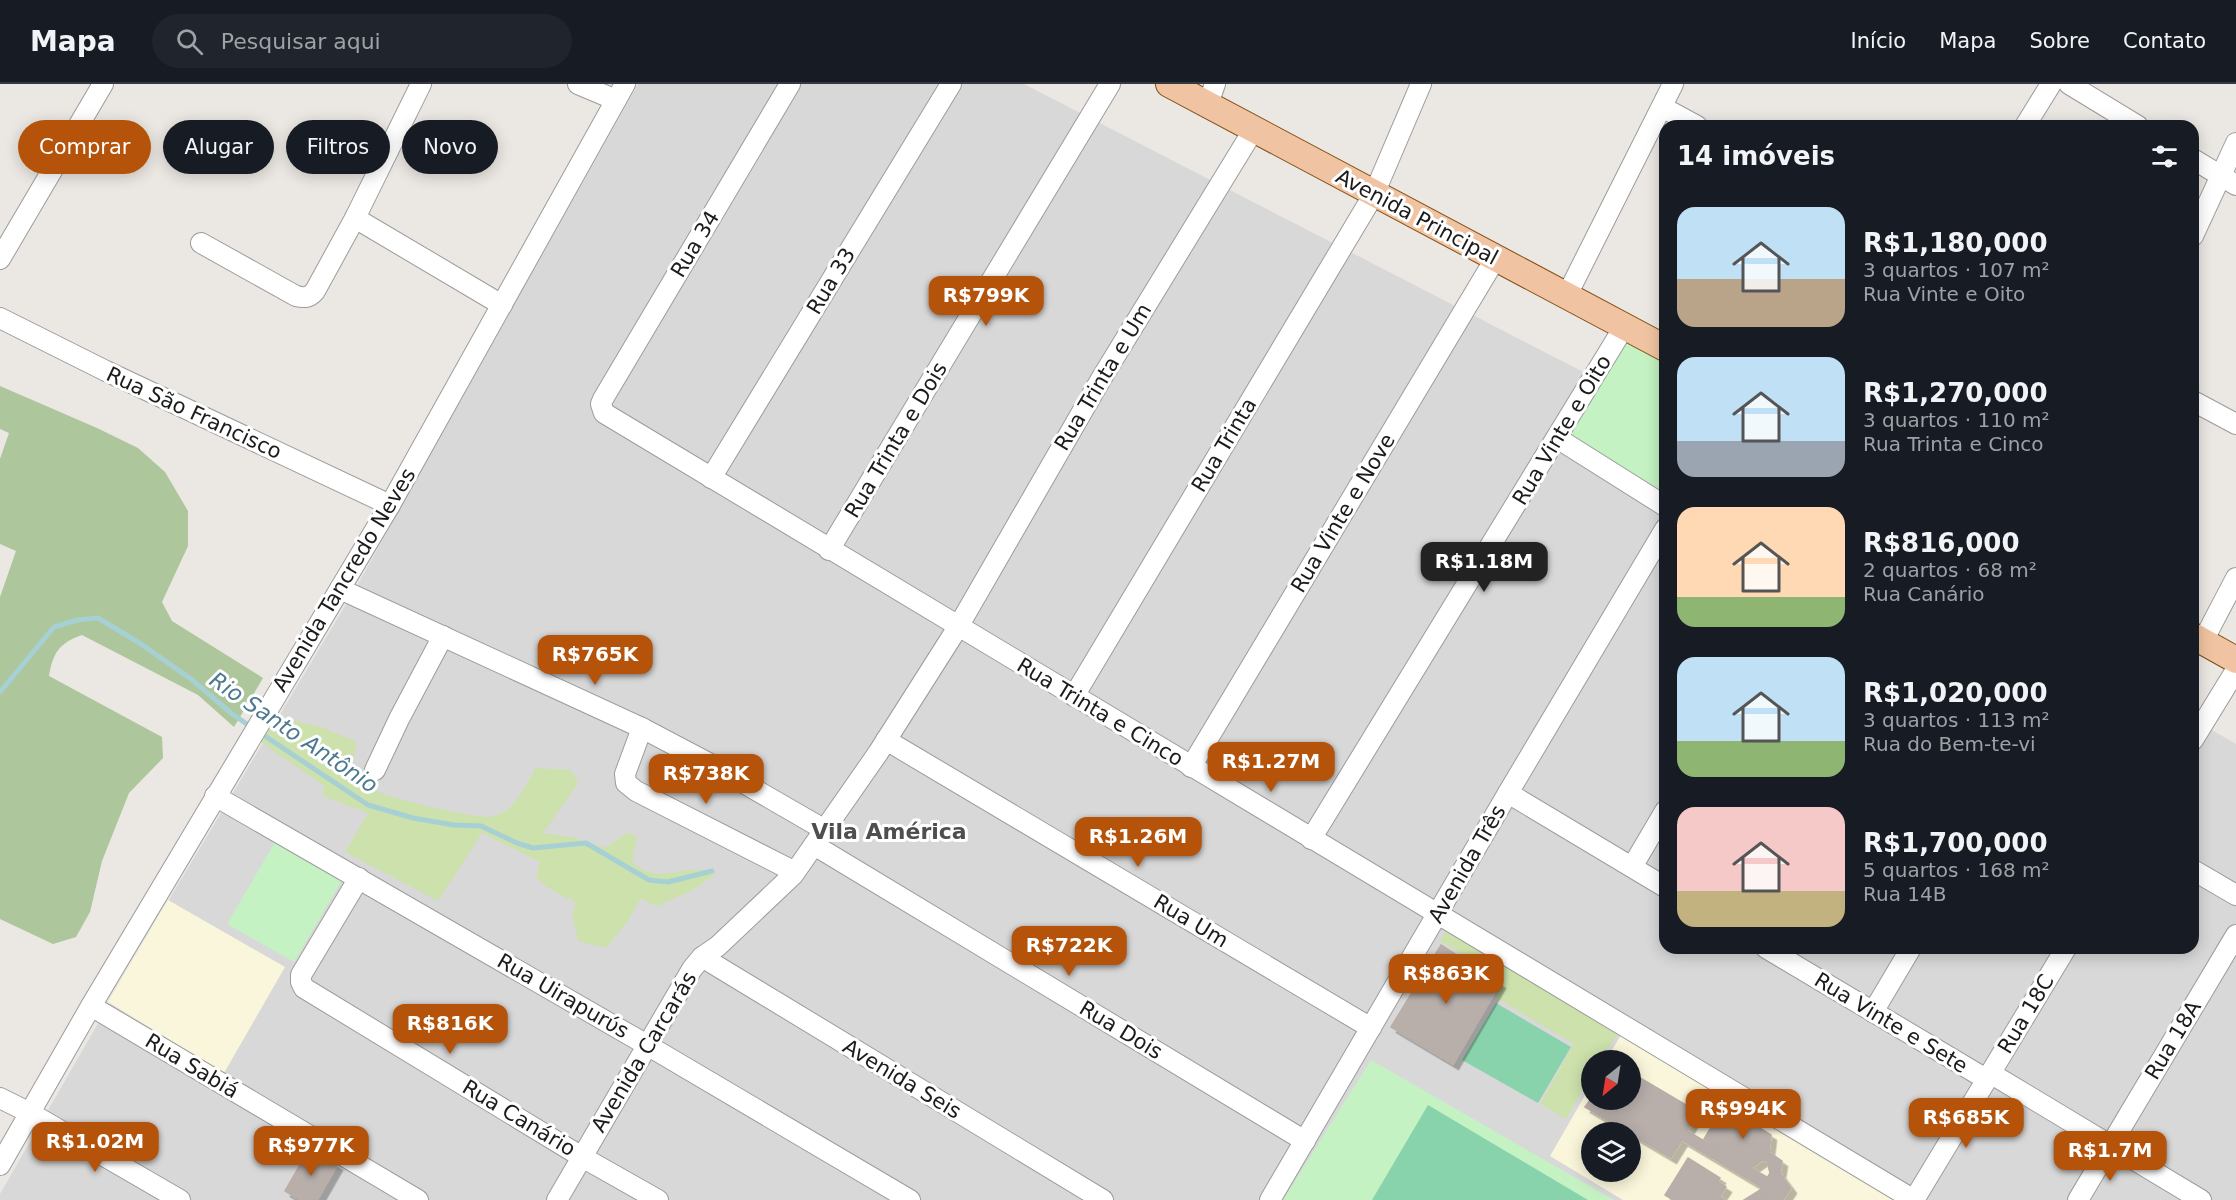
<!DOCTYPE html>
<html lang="pt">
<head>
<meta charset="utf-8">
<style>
	:root { --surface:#171b24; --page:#20242c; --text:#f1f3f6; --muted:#9ea1a6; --line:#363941; --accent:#b45309 }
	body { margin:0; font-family:"DejaVu Sans",sans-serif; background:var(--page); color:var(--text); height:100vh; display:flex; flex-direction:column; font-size:22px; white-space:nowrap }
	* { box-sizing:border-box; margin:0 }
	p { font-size:20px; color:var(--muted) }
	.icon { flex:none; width:33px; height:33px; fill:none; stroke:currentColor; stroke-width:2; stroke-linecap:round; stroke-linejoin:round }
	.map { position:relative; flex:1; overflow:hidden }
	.panel { position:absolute; left:1659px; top:36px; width:540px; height:834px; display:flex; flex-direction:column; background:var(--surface); border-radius:18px; box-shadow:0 3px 15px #0003 }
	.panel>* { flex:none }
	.banner { position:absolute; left:18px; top:36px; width:570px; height:54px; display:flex; gap:12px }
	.needle { width:39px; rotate:210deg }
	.fabs { position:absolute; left:1581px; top:966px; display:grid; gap:12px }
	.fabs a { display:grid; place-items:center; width:60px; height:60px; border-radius:50%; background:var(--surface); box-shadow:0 3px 15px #0003; font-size:30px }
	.price { position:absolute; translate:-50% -51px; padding:0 14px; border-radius:12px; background:var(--accent); color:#fff; font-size:20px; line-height:39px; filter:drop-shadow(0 2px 3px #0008) }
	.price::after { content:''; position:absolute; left:50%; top:36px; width:18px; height:14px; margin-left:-9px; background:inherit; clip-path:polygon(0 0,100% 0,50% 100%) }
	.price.active { background:#222; color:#fff }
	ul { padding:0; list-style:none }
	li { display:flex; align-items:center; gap:18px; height:150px; padding:0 18px }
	li span { display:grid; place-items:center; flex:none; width:168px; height:120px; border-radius:18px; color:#555 }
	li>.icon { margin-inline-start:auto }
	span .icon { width:72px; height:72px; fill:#fffc; stroke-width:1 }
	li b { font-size:26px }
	h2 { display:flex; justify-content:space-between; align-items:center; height:72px; padding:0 18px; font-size:26px }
	.chip { padding:0 21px; border-radius:27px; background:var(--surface); box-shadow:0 3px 15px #0003; font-size:21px; line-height:54px }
	.chip.active { background:var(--accent); color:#fff }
	header { display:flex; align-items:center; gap:36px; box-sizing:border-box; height:84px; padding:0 30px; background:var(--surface); border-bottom:2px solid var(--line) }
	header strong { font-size:28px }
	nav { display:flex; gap:33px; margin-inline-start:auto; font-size:21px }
	.search { width:420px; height:54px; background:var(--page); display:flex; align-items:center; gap:15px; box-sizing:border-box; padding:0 21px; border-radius:33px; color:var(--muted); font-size:22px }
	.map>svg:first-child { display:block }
	.residential { fill:#d9d8d8; fill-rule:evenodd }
	.education { fill:#faf6db; fill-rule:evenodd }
	.grass { fill:#cde1ac }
	.forest { fill:#adc69b }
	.park { fill:#c4f2c2 }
	.pitch { fill:#88d2ac }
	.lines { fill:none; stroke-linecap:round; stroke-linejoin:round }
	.stream { stroke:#a6d0d4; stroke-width:5 }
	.building { fill:#b8afab; stroke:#bbaca6; stroke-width:1.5; filter:url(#shadow) }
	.minor-casing { stroke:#9c9c9c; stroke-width:22 }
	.major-casing { stroke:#814d10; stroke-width:28 }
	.minor { stroke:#fff; stroke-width:20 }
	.major { stroke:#f0c4a2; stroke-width:26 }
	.labels { text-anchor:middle; stroke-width:6; stroke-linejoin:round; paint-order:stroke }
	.street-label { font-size:21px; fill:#1b1b1b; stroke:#fff }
	.water-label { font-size:22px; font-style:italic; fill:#4c7890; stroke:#fff }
	.neighbourhood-label { font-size:22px; font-weight:bold; fill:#4e4e4e; stroke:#fff }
</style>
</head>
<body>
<header>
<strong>Mapa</strong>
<div class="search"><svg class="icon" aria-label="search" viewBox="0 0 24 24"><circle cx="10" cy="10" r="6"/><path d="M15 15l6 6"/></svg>Pesquisar aqui</div>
<nav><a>Início</a><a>Mapa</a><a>Sobre</a><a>Contato</a></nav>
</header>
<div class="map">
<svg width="2236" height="1116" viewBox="0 0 2236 1116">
	<defs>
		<filter id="shadow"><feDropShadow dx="5.5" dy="5.5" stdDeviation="0" flood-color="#0004"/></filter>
	</defs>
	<rect width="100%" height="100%" fill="#ebe7e2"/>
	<path class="residential" d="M 638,0 L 1024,0 L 1665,330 L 1665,864 L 2193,864 L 2193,635 L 2236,660 L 2236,1116 L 0,1116 L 0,1110 L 170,814 L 354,507 ZM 1592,976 L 1630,976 L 1630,1016 L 1592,1016 ZM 1592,1048 L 1630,1048 L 1630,1088 L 1592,1088 Z"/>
	<g class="education">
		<polygon points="168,816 285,883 224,989 108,918"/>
		<path d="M 1621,951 L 1899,1116 L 1623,1116 L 1550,1072 L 1591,1001 L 1592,1016 L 1630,1016 L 1630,976 L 1606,976 ZM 1592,1048 L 1630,1048 L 1630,1088 L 1592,1088 Z"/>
	</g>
	<g class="grass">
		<path d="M 270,631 L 321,643 L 357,658 L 350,691 C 356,695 362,701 369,704 C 385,713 479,737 495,732 C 516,726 525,701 536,684 L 571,686 L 578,699 L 543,749 L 572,753 L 605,764 L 627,749 L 637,752 L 632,778 C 637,781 643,787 649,788 C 671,795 695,778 716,790 L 691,807 L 657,822 L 640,815 L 628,837 L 606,864 L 578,857 L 572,831 L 576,819 L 545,802 L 536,793 L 540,778 L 482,749 L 438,817 L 345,768 L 368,729 L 323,712 L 324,702 L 258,656 Z"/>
		<polygon points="1446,847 1619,947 1601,976 1592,976 1591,992 1566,1035 1540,1020 1574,960 1495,913 1505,895 1440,857"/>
	</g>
	<path class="forest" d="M 0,302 L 97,344 L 138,364 L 165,388 L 188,427 L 188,462 L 162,518 L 172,537 L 263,594 L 234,643 L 198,611 L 82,551 C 59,559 53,569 49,592 L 162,653 L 163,674 L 129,709 L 102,777 L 90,828 L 76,853 L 53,860 L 0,835 L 0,513 L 16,467 L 0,460 L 0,375 L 9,349 L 0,345 Z"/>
	<g class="park">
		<polygon points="1625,245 1665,266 1665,419 1560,354"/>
		<polygon points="277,755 342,796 294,878 227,840"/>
		<polygon points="1371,976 1614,1116 1283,1116"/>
	</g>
	<g class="pitch">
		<polygon points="1496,919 1571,963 1538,1019 1462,976"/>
		<polygon points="1428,1021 1588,1116 1372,1116"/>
	</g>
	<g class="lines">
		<g class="stream">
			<polyline points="0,608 54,543 77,536 98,534 141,560 191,595 231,629 251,643"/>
			<polyline points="259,648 368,721 413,734 454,741 481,742 517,759 533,764 586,759 649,796 668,798 712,787"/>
		</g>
	</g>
	<g class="building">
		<polygon points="1441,861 1500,899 1453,980 1391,943"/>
		<polygon points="1630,988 1698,1028 1687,1047 1767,1093 1761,1103 1682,1056 1671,1074 1585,1023 1592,1013 1592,1016 1630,1016"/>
		<polygon points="1724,1022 1771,1051 1769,1068 1782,1077 1780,1089 1770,1089 1767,1077 1763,1076 1751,1084 1704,1055"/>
		<polygon points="309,1065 337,1081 317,1116 300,1116 285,1107"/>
		<polygon points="1688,1074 1720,1094 1718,1098 1726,1103 1720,1112 1725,1116 1673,1116 1665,1111"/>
		<polygon points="1770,1089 1780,1089 1791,1104 1783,1116 1767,1116 1760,1106"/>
		<polygon points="1760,1106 1767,1116 1744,1116"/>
	</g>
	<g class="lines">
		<defs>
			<g id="minor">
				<polyline points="578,0 616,16"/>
				<polyline points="790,0 603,315 601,320 604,329 1914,1116"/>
				<polyline points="2069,0 2138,42"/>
				<polyline points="1208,20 1215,0"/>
				<polyline points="1662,23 1697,42"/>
				<polyline points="2025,42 2051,0"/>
				<polyline points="2193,75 2236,101"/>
				<polyline points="355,134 502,221"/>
				<polyline points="2193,152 2236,59"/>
				<path d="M 201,159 L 296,212 C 304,214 309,214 315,207 L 355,134 L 421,0"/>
				<polyline points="0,175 103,0"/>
				<polyline points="1566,213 1673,0"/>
				<polyline points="0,234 106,287 390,421"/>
				<polyline points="2193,317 2236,340"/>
				<polyline points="1557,354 1665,422"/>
				<polyline points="711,394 951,0"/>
				<polyline points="829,466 1110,0"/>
				<polyline points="340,505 642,644 716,683 825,746"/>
				<polyline points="2203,557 2236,494"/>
				<polyline points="1074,612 1374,110 1421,0"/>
				<polyline points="642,644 625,690 626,699 636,707 795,788"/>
				<polyline points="886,656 1371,944"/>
				<polyline points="2193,656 2236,586"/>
				<polyline points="1191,683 1495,175"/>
				<polyline points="375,686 399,635 443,552"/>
				<polyline points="1508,709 1665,803"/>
				<polyline points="215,712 647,961 910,1116"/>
				<polyline points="1311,755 1624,243"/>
				<polyline points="814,761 1305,1057"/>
				<polyline points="1632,783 1665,727"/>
				<polyline points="2193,786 2236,811"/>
				<polyline points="359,794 301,891 301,898 304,904 582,1073 658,1116"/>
				<polyline points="1766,864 1986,995"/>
				<polyline points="702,873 1103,1116"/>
				<polyline points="91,922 418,1116"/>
				<polyline points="1873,928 1911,864"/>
				<polyline points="1990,989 2201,1116"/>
				<polyline points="0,1014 30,1029 180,1116"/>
				<polyline points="0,1081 91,922 390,421 625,0"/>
				<polyline points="557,1116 692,885 702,873 718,862 793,791 878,669 958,543 1101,295 1254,45"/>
				<polyline points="1270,1116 1508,709 1665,445"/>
				<polyline points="1914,1116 2066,864"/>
				<polyline points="2078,1116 2236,851"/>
			</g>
			<g id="major">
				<polyline points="1169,0 1665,264"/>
				<polyline points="2193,552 2236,576"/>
			</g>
		</defs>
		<use href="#minor" class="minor-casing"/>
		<use href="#major" class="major-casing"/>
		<use href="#minor" class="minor"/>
		<use href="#major" class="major"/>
	</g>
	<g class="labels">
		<g class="street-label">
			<text transform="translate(1417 133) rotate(28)" y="7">Avenida Principal</text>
			<text transform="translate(695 160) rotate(-59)" y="7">Rua 34</text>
			<text transform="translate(831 197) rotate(-59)" y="7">Rua 33</text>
			<text transform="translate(1103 293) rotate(-59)" y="7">Rua Trinta e Um</text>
			<text transform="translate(194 329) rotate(25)" y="7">Rua São Francisco</text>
			<text transform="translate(1562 346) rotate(-59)" y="7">Rua Vinte e Oito</text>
			<text transform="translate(896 356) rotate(-59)" y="7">Rua Trinta e Dois</text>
			<text transform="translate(1224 361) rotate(-59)" y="7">Rua Trinta</text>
			<text transform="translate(1343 429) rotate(-59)" y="7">Rua Vinte e Nove</text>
			<text transform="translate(344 496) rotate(-59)" y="7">Avenida Tancredo Neves</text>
			<text transform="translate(1100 628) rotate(31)" y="7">Rua Trinta e Cinco</text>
			<text transform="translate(1467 780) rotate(-60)" y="7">Avenida Três</text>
			<text transform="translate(1191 837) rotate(31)" y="7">Rua Um</text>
			<text transform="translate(563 912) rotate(30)" y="7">Rua Uirapurύs</text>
			<text transform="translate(2026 930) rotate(-59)" y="7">Rua 18C</text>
			<text transform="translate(1891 939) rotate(31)" y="7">Rua Vinte e Sete</text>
			<text transform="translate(1121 946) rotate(31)" y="7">Rua Dois</text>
			<text transform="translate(2173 956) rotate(-59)" y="7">Rua 18A</text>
			<text transform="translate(644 968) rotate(-59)" y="7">Avenida Carcarás</text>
			<text transform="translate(192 982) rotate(31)" y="7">Rua Sabiá</text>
			<text transform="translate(902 995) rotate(31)" y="7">Avenida Seis</text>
			<text transform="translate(519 1034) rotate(31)" y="7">Rua Canário</text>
		</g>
		<g class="water-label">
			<text transform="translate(294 648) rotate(34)" y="8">Rio Santo Antônio</text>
		</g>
		<g class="neighbourhood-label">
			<text x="889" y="755">Vila América</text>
		</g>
	</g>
</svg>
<div class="fabs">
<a><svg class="needle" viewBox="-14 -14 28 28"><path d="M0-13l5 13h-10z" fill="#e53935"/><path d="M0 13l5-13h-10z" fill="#9ea1a6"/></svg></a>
<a><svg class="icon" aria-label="layers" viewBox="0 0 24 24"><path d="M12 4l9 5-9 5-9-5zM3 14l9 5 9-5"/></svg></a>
</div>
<b class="price" style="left:986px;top:243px">R$799K</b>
<b class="price active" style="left:1484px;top:509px">R$1.18M</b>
<b class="price" style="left:595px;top:602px">R$765K</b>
<b class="price" style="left:1271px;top:709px">R$1.27M</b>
<b class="price" style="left:706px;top:721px">R$738K</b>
<b class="price" style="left:1138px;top:784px">R$1.26M</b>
<b class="price" style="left:1069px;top:893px">R$722K</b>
<b class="price" style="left:1446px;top:921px">R$863K</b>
<b class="price" style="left:450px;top:971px">R$816K</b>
<b class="price" style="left:1743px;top:1056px">R$994K</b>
<b class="price" style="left:1966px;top:1065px">R$685K</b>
<b class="price" style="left:95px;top:1089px">R$1.02M</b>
<b class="price" style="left:311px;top:1093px">R$977K</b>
<b class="price" style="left:2110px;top:1098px">R$1.7M</b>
<div class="banner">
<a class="chip active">Comprar</a>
<a class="chip">Alugar</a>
<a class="chip">Filtros</a>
<a class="chip">Novo</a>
</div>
<section class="panel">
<h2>14 imóveis<svg class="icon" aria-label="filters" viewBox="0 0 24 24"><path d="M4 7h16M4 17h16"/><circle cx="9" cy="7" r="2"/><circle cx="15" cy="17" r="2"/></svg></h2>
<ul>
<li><span style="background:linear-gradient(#bfe0f5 60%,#b9a48a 0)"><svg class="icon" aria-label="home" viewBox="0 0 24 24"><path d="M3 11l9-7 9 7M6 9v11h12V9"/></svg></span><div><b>R$1,180,000</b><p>3 quartos · 107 m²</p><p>Rua Vinte e Oito</p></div></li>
<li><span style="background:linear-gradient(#bfe0f5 70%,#9aa5b1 0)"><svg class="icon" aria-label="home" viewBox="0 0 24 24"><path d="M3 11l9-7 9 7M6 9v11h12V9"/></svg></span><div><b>R$1,270,000</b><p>3 quartos · 110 m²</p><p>Rua Trinta e Cinco</p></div></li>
<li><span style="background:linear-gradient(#ffd9b3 75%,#8fb573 0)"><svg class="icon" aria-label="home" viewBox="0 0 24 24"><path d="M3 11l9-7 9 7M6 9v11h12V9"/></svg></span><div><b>R$816,000</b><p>2 quartos · 68 m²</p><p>Rua Canário</p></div></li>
<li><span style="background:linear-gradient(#bfe0f5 70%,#8fb573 0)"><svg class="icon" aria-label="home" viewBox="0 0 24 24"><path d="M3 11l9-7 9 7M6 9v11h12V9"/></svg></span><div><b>R$1,020,000</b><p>3 quartos · 113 m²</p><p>Rua do Bem-te-vi</p></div></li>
<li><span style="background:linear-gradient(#f6c9c9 70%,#c2b280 0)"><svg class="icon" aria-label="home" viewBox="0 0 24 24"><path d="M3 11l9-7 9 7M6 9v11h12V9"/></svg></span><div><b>R$1,700,000</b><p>5 quartos · 168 m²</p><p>Rua 14B</p></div></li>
</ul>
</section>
</div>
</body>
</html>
